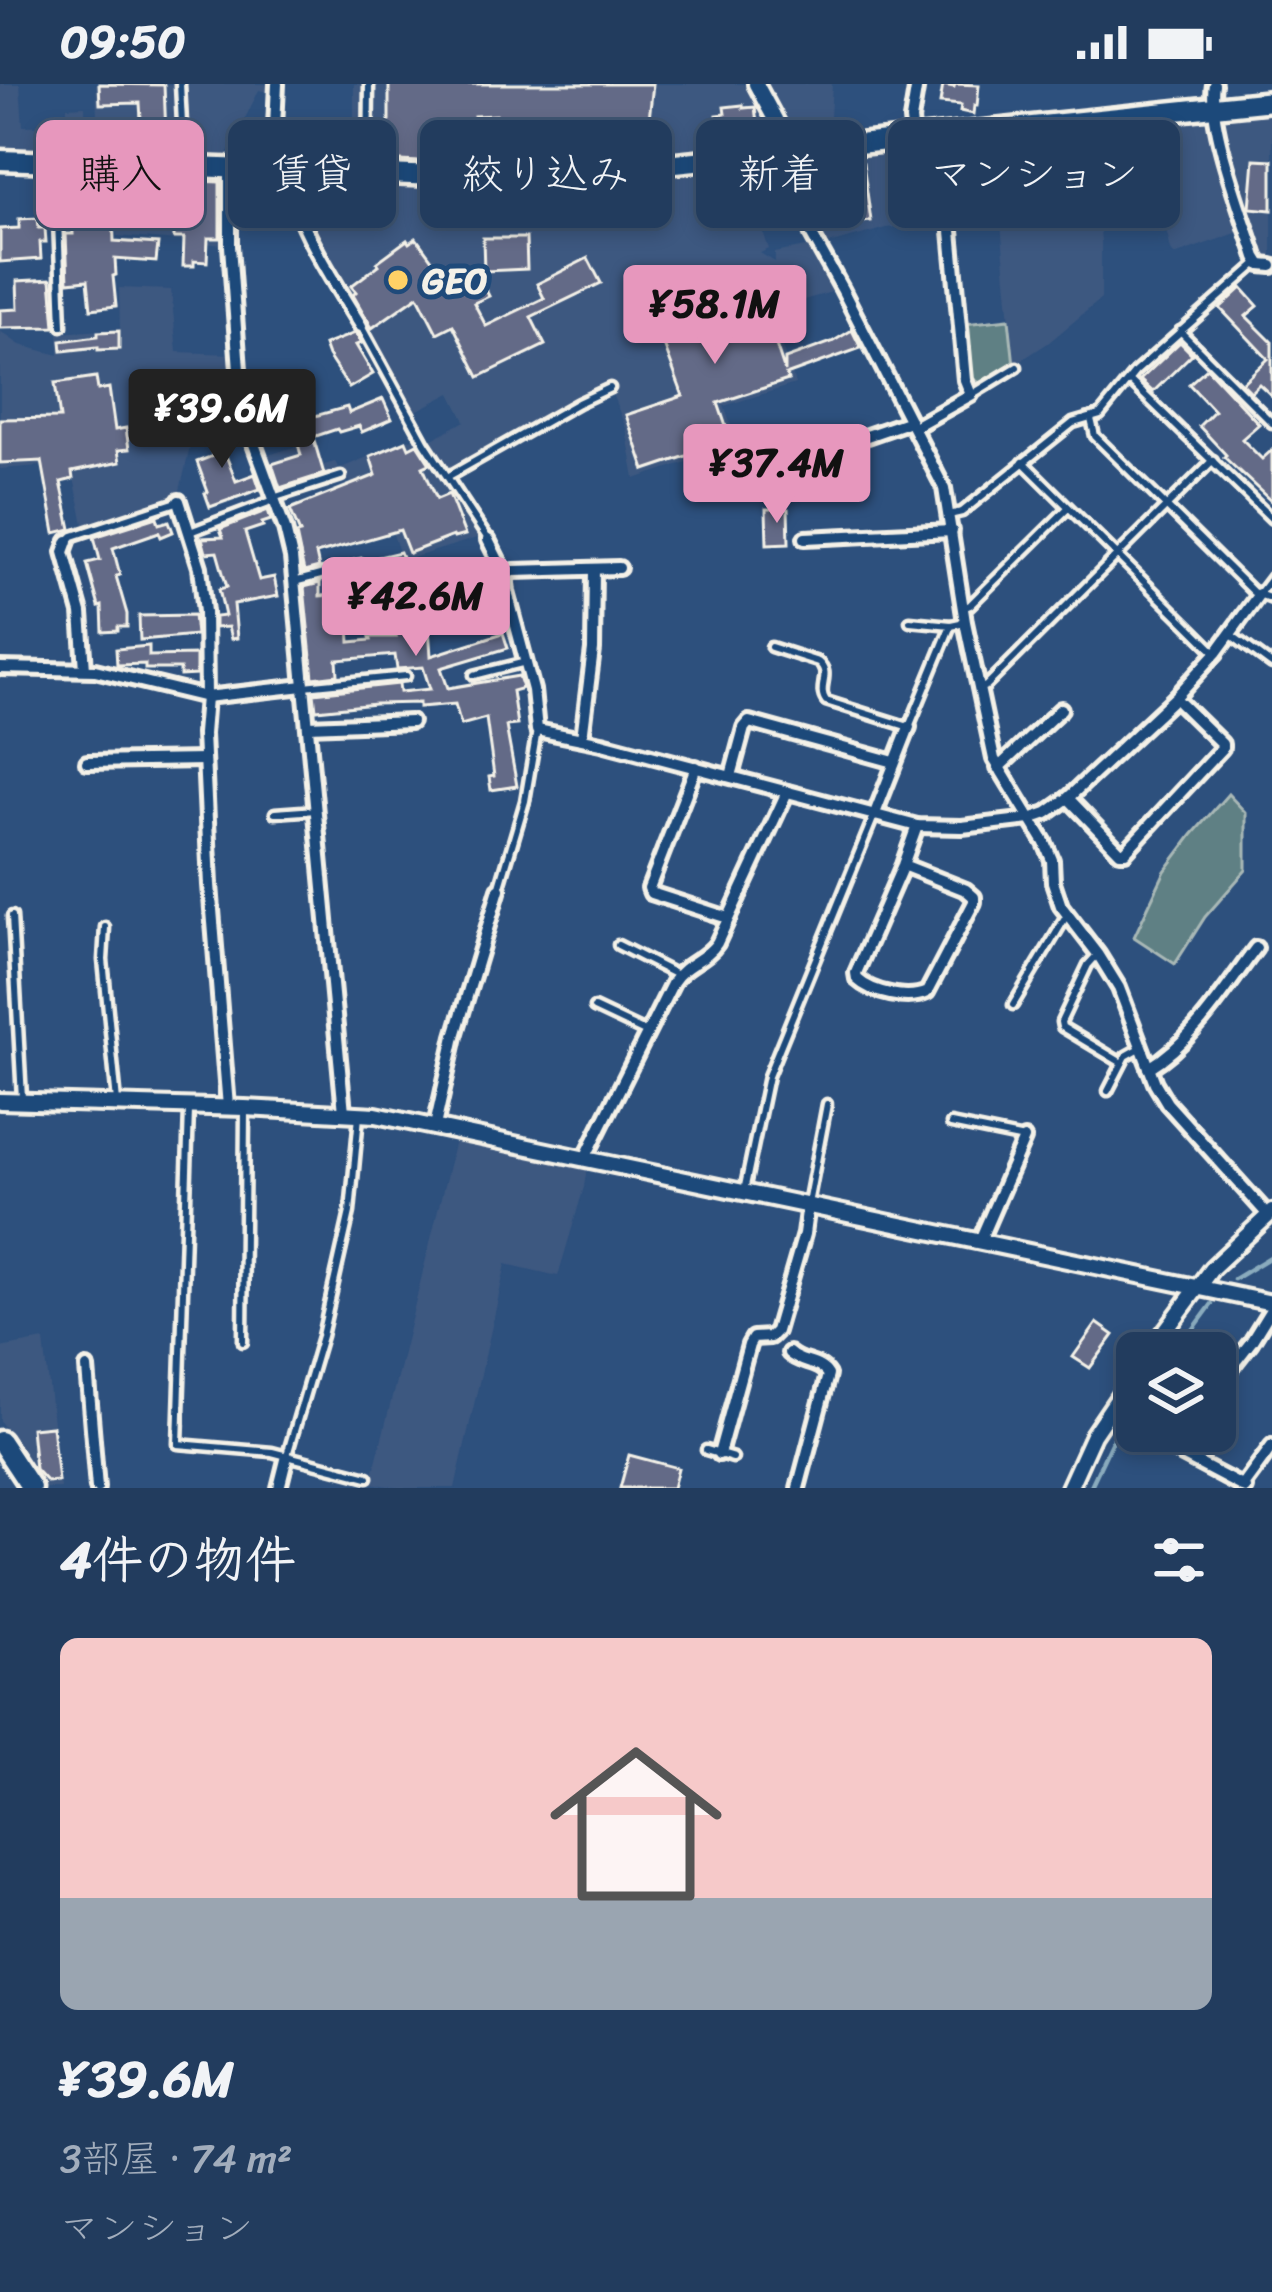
<!DOCTYPE html>
<html lang="ja">
<head>
<meta charset="utf-8">
<style>
	:root { --surface:#223c5e; --page:#2e4767; --text:#f1f3f6; --muted:#a2adbc; --line:#3f5673; --accent:#e797bd }
	body { margin:0; font-family:Sriracha,"Klee One",sans-serif; background:var(--page); color:var(--text); height:100vh; display:flex; flex-direction:column; font-size:45px; white-space:nowrap }
	* { box-sizing:border-box; margin:0 }
	p { font-size:39px; color:var(--muted) }
	.icon { flex:none; width:66px; height:66px; fill:none; stroke:currentColor; stroke-width:2; stroke-linecap:round; stroke-linejoin:round }
	.map { position:relative; height:1404px; overflow:hidden }
	.panel { display:flex; flex-direction:column; background:var(--surface); flex:1 }
	.panel>* { flex:none }
	.banner { position:absolute; left:36px; top:36px; width:1200px; height:108px; display:flex; gap:24px }
	.controls { position:absolute; left:1116px; top:1248px; display:grid; gap:24px }
	.controls a { display:grid; place-items:center; width:120px; height:120px; border-radius:18px; background:var(--surface); box-shadow:0 6px 18px #0003,0 0 0 3px var(--line); font-size:60px }
	.price { position:absolute; translate:-50% -102px; padding:0 27px; border-radius:12px; background:var(--accent); color:#111; font-size:39px; line-height:78px; filter:drop-shadow(0 3px 6px #0008) }
	.price::after { content:''; position:absolute; left:50%; top:72px; width:36px; height:27px; margin-left:-18px; background:inherit; clip-path:polygon(0 0,100% 0,50% 100%) }
	.price.on { background:#222; color:#fff }
	ul { padding:0; list-style:none }
	li { display:grid; align-content:center; gap:24px; height:636px; padding:0 60px }
	li+li { border-top:3px solid var(--line) }
	li span { display:grid; place-items:center; height:372px; border-radius:18px; color:#555 }
	li>.icon { margin-inline-start:auto }
	span .icon { width:216px; height:216px; fill:#fffc; stroke-width:1 }
	li b { font-size:51px }
	h2 { display:flex; justify-content:space-between; align-items:center; height:144px; padding:0 60px; font-size:51px }
	.tag { padding:0 42px; border-radius:18px; background:var(--surface); box-shadow:0 6px 18px #0003,0 0 0 3px var(--line); font-size:42px; line-height:108px }
	.tag.on { background:var(--accent); color:#111 }
	.status { display:flex; justify-content:space-between; align-items:center; height:84px; padding:0 60px; background:var(--surface); direction:ltr }
	.status svg { height:33px; fill:currentColor }
	.map>svg:first-child { display:block }
	.built { fill:#3d5880 }
	.green { fill:#5e8084; stroke:#a9b8b6; stroke-width:3 }
	.lines { fill:none; stroke-linecap:round; stroke-linejoin:round }
	.stream { stroke:#8aabbd; stroke-width:4.5 }
	.building { fill:#636a87; stroke:#f4f1e8; stroke-width:3 }
	.service-casing { stroke:#f4f1e8; stroke-width:15 }
	.minor-casing { stroke:#f4f1e8; stroke-width:20 }
	.tertiary-casing { stroke:#f4f1e8; stroke-width:22 }
	.primary-casing { stroke:#f4f1e8; stroke-width:27 }
	.service { stroke:#1f4a7a; stroke-width:6 }
	.minor { stroke:#1f4a7a; stroke-width:10 }
	.tertiary { stroke:#1f4a7a; stroke-width:14 }
	.primary { stroke:#1f4a7a; stroke-width:18 }
	.poi-dot { fill:#ffd166; stroke:#1f4a7a; stroke-width:4.5 }
	.labels { text-anchor:middle; stroke-width:10; stroke-linejoin:round; paint-order:stroke }
	.poi-label { font-size:36px; font-weight:bold; fill:#f4f1e8; stroke:#1f4a7a; text-anchor:start }
</style>
</head>
<body>
<div class="status"><b>09:50</b><svg viewBox="0 0 49 12"><path d="M0 12V9h3v3zM5 12V6h3v6zM10 12V3h3v9zM15 12V0h3v12zM26 1h20v11H26zM47 4h2v5h-2z"/></svg></div>
<div class="map">
<svg width="1272" height="1404" viewBox="0 0 1272 1404">
	<rect width="100%" height="100%" fill="#2d507d"/>
	<filter id="ink" filterUnits="userSpaceOnUse"><feTurbulence type="fractalNoise" baseFrequency=".00833" numOctaves="2"/><feDisplacementMap in="SourceGraphic" scale="24" xChannelSelector="R" yChannelSelector="G"/><feConvolveMatrix kernelMatrix="1 2 1 2 8 2 1 2 1" color-interpolation-filters="sRGB"/></filter>
	<g filter="url(#ink)">
		<g class="built">
			<polygon points="0,0 20,0 23,42 66,41 67,23 85,22 85,67 0,64"/>
			<polygon points="96,0 267,0 267,8 259,6 227,71 142,70 98,68"/>
			<polygon points="354,0 744,0 768,46 765,56 571,76 490,80 354,76"/>
			<polygon points="766,0 832,0 829,49 798,51 788,42"/>
			<polygon points="1272,29 1272,176 1261,169 1224,39 1231,32"/>
			<polygon points="1208,34 1242,147 1174,171 1171,166 1158,111 1139,89 1138,83 1094,89 1101,157 1101,215 1048,259 1014,281 999,118 953,121 947,65 950,63 993,57"/>
			<polygon points="937,63 939,66 946,139 886,144 825,161 794,79"/>
			<polygon points="779,81 796,129 760,140 769,165 760,169 775,178 775,169 810,162 835,207 769,226 795,300 724,322 738,361 635,395 626,344 608,300 453,383 445,381 429,357 465,337 451,309 412,329 374,253 330,176 295,103 299,98 446,105 529,104"/>
			<polygon points="60,91 224,96 225,161 117,152 115,124 61,126"/>
			<polygon points="119,204 171,206 177,268 233,270 238,333 196,337 179,411 85,444 70,376 41,382 0,385 0,247 20,261 59,271 58,249 120,245"/>
			<polygon points="415,353 480,453 402,477 385,426 364,431 350,397 344,399 339,390 280,406 276,405 262,373 316,356 324,381 335,378 339,385"/>
			<polygon points="455,1057 587,1083 584,1103 558,1192 506,1180 455,1404 400,1404 371,1399"/>
			<polygon points="44,1256 60,1404 45,1404 0,1337 0,1264"/>
		</g>
		<g class="green">
			<polygon points="1009,235 1014,281 980,299 969,292 964,240"/>
			<polygon points="1228,710 1246,729 1246,786 1205,833 1175,880 1134,853 1165,787 1192,751"/>
		</g>
		<g class="lines">
			<g class="stream">
				<polyline points="1234,1195 1272,1172"/>
				<polyline points="1176,1269 1212,1220"/>
				<polyline points="1090,1404 1113,1355 1137,1322"/>
			</g>
		</g>
		<g class="building">
			<polygon points="99,0 164,1 166,51 142,52 140,19 100,20"/>
			<polygon points="389,0 653,0 648,44 637,42 640,64 616,67 613,40 588,39 581,36 575,43 506,43 506,39 496,39 496,31 474,32 474,78 439,79 382,76 382,64 389,63"/>
			<polygon points="955,0 979,1 977,22 974,22 973,30 960,27 961,21 940,19 943,1 954,3"/>
			<polygon points="743,21 743,24 755,23 759,56 721,60 717,31 725,30 724,23"/>
			<polygon points="1156,43 1158,80 1138,82 1137,76 1114,79 1113,71 1096,73 1093,52"/>
			<polygon points="922,69 927,124 918,125 918,138 899,139 895,72"/>
			<polygon points="1254,75 1272,76 1272,126 1250,124"/>
			<polygon points="988,76 989,83 1028,79 1029,86 1044,84 1048,113 1034,114 1035,119 1008,123 1005,93 966,97 964,78"/>
			<polygon points="863,79 871,137 838,141 839,146 823,150 817,135 839,129 833,83"/>
			<polygon points="174,96 220,98 220,154 208,154 207,178 194,177 194,182 183,182 184,154 174,154"/>
			<polygon points="113,125 114,157 158,160 156,178 115,175 116,191 113,192 116,222 91,225 88,196 68,198 66,150 73,150 72,127"/>
			<polygon points="38,134 39,144 45,144 46,158 40,158 41,175 0,178 0,145 19,144 19,135"/>
			<polygon points="416,154 452,203 478,190 489,212 474,219 486,242 544,214 537,200 588,174 601,199 531,233 545,261 479,293 453,241 437,249 418,212 372,244 353,211 356,208 351,202 379,181 377,178 407,156 409,159"/>
			<polygon points="483,154 526,154 527,185 484,187"/>
			<polygon points="752,189 785,288 785,275 832,258 852,246 861,264 786,291 788,296 718,319 731,357 645,386 626,331 683,312 657,242 650,244 644,228 651,226 650,223"/>
			<polygon points="51,195 55,243 0,244 0,226 18,225 17,197"/>
			<polygon points="1242,204 1258,222 1246,232 1272,258 1272,312 1259,300 1251,308 1242,299 1268,275 1220,224"/>
			<polygon points="119,247 119,265 98,266 98,263 62,267 61,257 98,252 98,248"/>
			<polygon points="355,249 362,259 356,261 373,290 349,304 328,272 324,261"/>
			<polygon points="1180,258 1192,270 1153,308 1140,296"/>
			<polygon points="1207,284 1259,340 1242,355 1262,375 1272,366 1272,418 1224,373 1226,371 1199,342 1214,327 1189,300"/>
			<polygon points="96,293 98,306 109,304 115,346 126,344 129,365 118,366 120,378 72,388 73,395 61,398 71,445 55,449 42,377 0,379 0,335 60,334 55,299"/>
			<polygon points="383,315 392,335 362,348 359,342 339,348 337,345 313,353 324,390 280,404 272,380 301,371 295,349 271,356 268,345 347,323 349,329"/>
			<polygon points="223,339 229,356 221,359 236,397 255,390 260,405 210,423 205,409 208,408 197,378 213,372 203,347"/>
			<polygon points="406,357 409,364 417,360 430,380 423,383 437,415 449,410 465,451 454,454 453,452 409,469 400,446 316,470 319,484 304,488 296,450 300,449 290,425 376,391 370,372"/>
			<polygon points="766,425 788,425 789,459 767,460"/>
			<polygon points="268,426 271,436 262,439 263,442 245,448 259,496 274,493 278,512 234,520 237,554 231,555 228,543 215,544 215,533 225,532 219,505 227,503 217,468 206,469 202,454 223,453 220,445"/>
			<polygon points="157,433 159,440 169,437 173,448 161,453 159,448 113,464 120,491 116,492 127,530 127,543 118,543 118,547 103,548 102,522 99,523 87,479 100,476 94,453"/>
			<polygon points="400,468 423,525 489,502 495,520 429,543 431,572 503,549 508,564 441,584 448,604 519,592 523,604 512,607 517,641 506,642 517,702 491,706 489,693 494,692 486,634 461,641 455,620 419,623 419,619 375,620 316,626 314,609 399,600 400,608 430,605 423,583 397,585 395,571 337,576 338,591 313,594 304,503 320,499 320,512 336,511 337,528 348,528 350,558 371,556 370,553 396,553 388,532 391,531 384,512 388,511 381,484 377,485 374,474"/>
			<polygon points="194,531 196,551 140,556 139,532"/>
			<polygon points="149,562 149,572 196,571 196,591 180,592 180,585 145,585 145,580 117,581 116,565"/>
			<polygon points="1097,1239 1114,1251 1090,1284 1073,1273"/>
			<polygon points="52,1342 58,1397 47,1398 35,1385 31,1344"/>
			<polygon points="629,1371 678,1384 673,1404 620,1404"/>
		</g>
		<g class="lines">
			<defs>
				<g id="service">
					<polyline points="180,0 184,80"/>
					<polyline points="582,43 583,87"/>
					<polyline points="56,82 62,242"/>
					<polyline points="368,86 369,0"/>
					<polyline points="361,242 425,359 488,455"/>
					<polyline points="1180,247 1272,339"/>
					<polyline points="1129,296 1272,435"/>
					<polyline points="971,311 1017,283"/>
					<polyline points="1091,335 1095,352 1253,508 1272,515"/>
					<polyline points="1023,378 1216,569"/>
					<polyline points="449,392 578,319 610,304"/>
					<polyline points="273,414 341,392"/>
					<polyline points="949,431 962,428 1073,339 1100,331 1135,288 1258,179"/>
					<polyline points="190,448 274,416"/>
					<polyline points="68,457 73,452 177,418"/>
					<polyline points="294,498 362,480 365,483 373,514"/>
					<polyline points="1259,510 1272,493"/>
					<polyline points="963,524 970,521 1068,424"/>
					<polyline points="910,537 951,541 965,538"/>
					<polyline points="1230,550 1272,581"/>
					<path d="M 771,563 L 818,578 C 833,590 816,603 826,617 L 909,643 L 951,541"/>
					<polyline points="474,591 526,578"/>
					<polyline points="304,602 406,592"/>
					<polyline points="981,604 986,602 1213,376"/>
					<polyline points="275,729 316,726"/>
					<polyline points="499,805 525,717 537,646"/>
					<polyline points="12,832 22,1014"/>
					<polyline points="105,843 103,876 117,1018"/>
					<polyline points="618,861 677,891"/>
					<polyline points="1098,870 1088,881 1061,938 1062,943 1122,979"/>
					<polyline points="1013,921 1067,831"/>
					<polyline points="594,924 647,949"/>
					<polyline points="1108,1007 1126,972 1142,963"/>
					<polyline points="189,1026 178,1360 272,1368 368,1393"/>
					<polyline points="951,1040 1024,1055"/>
					<polyline points="744,1107 768,992 874,732"/>
					<polyline points="808,1120 827,1020"/>
					<polyline points="243,1258 245,1027"/>
					<polyline points="706,1366 733,1374"/>
					<polyline points="287,1371 322,1252 350,1128 359,1032"/>
				</g>
				<g id="minor">
					<path d="M 1214,0 C 1207,40 1243,131 1256,173 L 1261,181 L 1272,182"/>
					<polyline points="913,54 911,36 917,0"/>
					<polyline points="784,67 812,151 842,205 944,404 965,538 994,675 1045,759 1052,776 1053,798 1061,822 1098,870 1119,904 1155,999 1167,1019 1268,1131"/>
					<polyline points="230,84 230,162 242,327 285,445 292,474 344,1028"/>
					<polyline points="273,86 277,0"/>
					<path d="M 288,86 C 288,129 339,205 361,242"/>
					<polyline points="914,343 971,311 965,296 942,51"/>
					<polyline points="838,362 910,337"/>
					<polyline points="179,417 200,483 205,528 206,613 203,650 210,801 228,1023"/>
					<polyline points="805,454 952,447"/>
					<polyline points="488,456 505,490 507,508 533,606 537,646 602,659 917,742 962,743 1030,735 1047,729 1068,714 1175,614 1216,569 1259,510"/>
					<polyline points="68,457 64,468 81,529 85,585"/>
					<polyline points="505,490 514,487 619,484"/>
					<polyline points="0,584 95,586 206,613 304,602"/>
					<polyline points="309,642 411,638"/>
					<polyline points="582,654 593,566 594,485"/>
					<polyline points="87,678 204,676"/>
					<polyline points="696,683 649,804 651,809 728,834"/>
					<polyline points="998,684 1061,625"/>
					<polyline points="731,692 744,644 749,638 894,678"/>
					<polyline points="1068,714 1120,768 1125,768 1222,664 1222,660 1175,614"/>
					<polyline points="874,732 909,643"/>
					<path d="M 903,781 L 966,806 L 974,813 L 974,818 L 927,908 C 908,917 872,909 857,895 L 856,889 L 903,781 L 917,742"/>
					<path d="M 1149,984 C 1194,957 1225,905 1256,864"/>
					<polyline points="435,1042 455,952 499,805"/>
					<path d="M 585,1074 L 673,898 C 684,880 706,876 717,859 L 787,708"/>
					<polyline points="980,1156 1024,1055"/>
					<path d="M 789,1269 C 800,1280 820,1277 828,1291 L 798,1404"/>
					<polyline points="87,1284 97,1404"/>
					<polyline points="1215,1304 1251,1258 1272,1224"/>
					<polyline points="1182,1347 1172,1364 1175,1367 1245,1404"/>
					<polyline points="719,1370 749,1261 753,1254 770,1253 776,1247 804,1150 808,1120"/>
					<polyline points="1242,1403 1272,1362"/>
					<polyline points="279,1404 287,1372"/>
				</g>
				<g id="tertiary">
					<polyline points="756,0 777,39 784,67"/>
					<polyline points="0,1017 245,1024 376,1031 1272,1219"/>
					<polyline points="1149,1269 1212,1184 1272,1128"/>
					<polyline points="1069,1404 1093,1351 1137,1286"/>
				</g>
				<g id="primary">
					<polyline points="0,76 439,92 570,90 1272,17"/>
					<polyline points="0,1357 31,1404"/>
				</g>
			</defs>
			<use href="#service" class="service-casing"/>
			<use href="#minor" class="minor-casing"/>
			<use href="#tertiary" class="tertiary-casing"/>
			<use href="#primary" class="primary-casing"/>
			<use href="#service" class="service"/>
			<use href="#minor" class="minor"/>
			<use href="#tertiary" class="tertiary"/>
			<use href="#primary" class="primary"/>
		</g>
	</g>
	<circle class="poi-dot" cx="398" cy="196" r="12"/>
	<g class="labels">
		<g class="poi-label">
			<text x="422" y="209">GEO</text>
		</g>
	</g>
</svg>
<div class="controls">
<a><svg class="icon" aria-label="layers" viewBox="0 0 24 24"><path d="M12 4l9 5-9 5-9-5zM3 14l9 5 9-5"/></svg></a>
</div>
<b class="price" style="left:715px;top:283px">¥58.1M</b>
<b class="price on" style="left:222px;top:387px">¥39.6M</b>
<b class="price" style="left:777px;top:442px">¥37.4M</b>
<b class="price" style="left:416px;top:575px">¥42.6M</b>
<div class="banner">
<a class="tag on">購入</a>
<a class="tag">賃貸</a>
<a class="tag">絞り込み</a>
<a class="tag">新着</a>
<a class="tag">マンション</a>
</div>
</div>
<section class="panel">
<h2>4件の物件<svg class="icon" aria-label="filters" viewBox="0 0 24 24"><path d="M4 7h16M4 17h16"/><circle cx="9" cy="7" r="2"/><circle cx="15" cy="17" r="2"/></svg></h2>
<ul>
<li><span style="background:linear-gradient(#f6c9c9 70%,#9aa5b1 0)"><svg class="icon" aria-label="home" viewBox="0 0 24 24"><path d="M3 11l9-7 9 7M6 9v11h12V9"/></svg></span><div><b>¥39.6M</b><p>3部屋 · 74 m²</p><p>マンション</p></div></li>
</ul>
</section>
</body>
</html>
